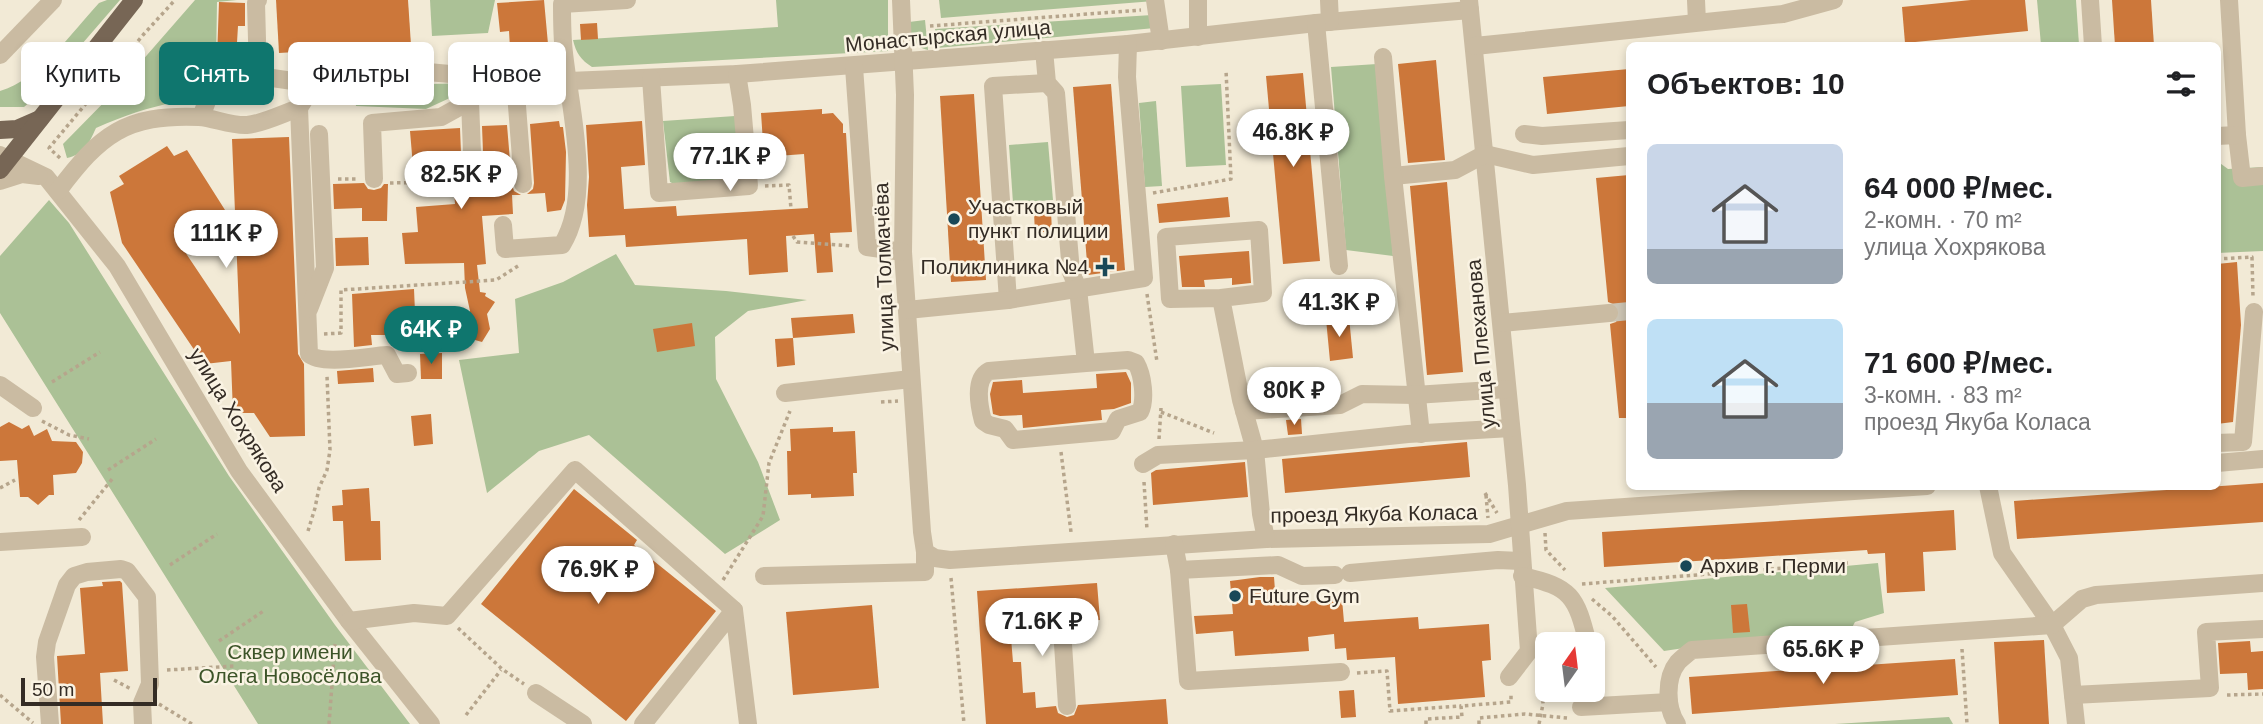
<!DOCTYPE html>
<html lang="ru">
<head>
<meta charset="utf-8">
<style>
	:root { --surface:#fff; --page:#f2f2f2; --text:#202124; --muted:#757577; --accent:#0f766e }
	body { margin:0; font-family:Arial,sans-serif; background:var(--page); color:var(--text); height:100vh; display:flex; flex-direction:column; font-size:26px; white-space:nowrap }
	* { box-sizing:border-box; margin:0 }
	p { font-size:23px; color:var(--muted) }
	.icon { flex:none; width:38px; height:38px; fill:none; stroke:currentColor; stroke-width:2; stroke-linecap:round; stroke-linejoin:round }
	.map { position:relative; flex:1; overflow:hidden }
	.details { position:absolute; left:1626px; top:42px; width:595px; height:448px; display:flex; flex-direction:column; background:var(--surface); border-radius:10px; box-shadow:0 4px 10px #0003 }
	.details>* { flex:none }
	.guide { position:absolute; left:21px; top:42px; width:665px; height:63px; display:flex; gap:14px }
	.needle { width:46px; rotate:14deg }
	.controls { position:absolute; left:1535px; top:632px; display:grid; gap:14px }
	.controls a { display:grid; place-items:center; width:70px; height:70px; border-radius:10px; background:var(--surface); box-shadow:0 4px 10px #0003; font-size:35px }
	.scale { position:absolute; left:21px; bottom:18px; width:136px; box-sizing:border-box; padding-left:7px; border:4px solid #342c25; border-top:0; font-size:19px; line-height:24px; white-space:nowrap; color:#342c25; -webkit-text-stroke:5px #faf3e3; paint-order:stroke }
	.price { position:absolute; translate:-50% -60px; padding:0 16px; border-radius:24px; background:#fff; color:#222; font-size:23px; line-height:46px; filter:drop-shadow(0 2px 4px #0008) }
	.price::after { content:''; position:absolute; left:50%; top:42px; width:21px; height:16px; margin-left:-10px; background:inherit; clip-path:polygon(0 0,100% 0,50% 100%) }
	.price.active { background:var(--accent); color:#fff }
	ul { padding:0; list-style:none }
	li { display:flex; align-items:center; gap:21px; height:175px; padding:0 21px }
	li span { display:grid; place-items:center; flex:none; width:196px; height:140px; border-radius:10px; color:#555 }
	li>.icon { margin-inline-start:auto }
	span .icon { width:84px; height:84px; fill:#fffc; stroke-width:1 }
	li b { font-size:30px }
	h2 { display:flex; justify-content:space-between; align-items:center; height:84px; padding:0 21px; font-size:30px }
	.tag { padding:0 24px; border-radius:10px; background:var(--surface); box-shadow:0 4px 10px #0003; font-size:24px; line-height:63px }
	.tag.active { background:var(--accent); color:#fff }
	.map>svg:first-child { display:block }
	.green { fill:#abc196 }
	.building { fill:#cc773a }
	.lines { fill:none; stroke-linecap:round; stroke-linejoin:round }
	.minor-tunnel { stroke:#ccc4b3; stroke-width:18; stroke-dasharray:18 9; stroke-linecap:butt }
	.path { stroke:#b6a58c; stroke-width:3.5; stroke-dasharray:3.5 3.5; stroke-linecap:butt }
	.minor { stroke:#cabba2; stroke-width:18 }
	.major { stroke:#765; stroke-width:18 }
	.poi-dot { fill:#194857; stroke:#faf3e3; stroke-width:2.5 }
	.labels { text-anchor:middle; stroke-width:5; stroke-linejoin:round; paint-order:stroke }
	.street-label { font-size:21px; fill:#342c25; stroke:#faf3e3 }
	.poi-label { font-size:21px; fill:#342c25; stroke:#faf3e3; text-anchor:start }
	.park-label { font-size:21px; fill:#3c5428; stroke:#faf3e3 }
</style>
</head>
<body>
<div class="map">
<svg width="2263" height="724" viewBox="0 0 2263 724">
	<rect width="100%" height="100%" fill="#f2ead6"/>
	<g class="green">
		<path d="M 107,0 L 120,0 L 37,96 L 24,107 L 0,107 L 0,91 C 39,80 72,32 99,3 Z"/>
		<path d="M 195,0 L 237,0 L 217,2 L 216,63 L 239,63 L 245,46 L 259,93 C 198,96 153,102 96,128 C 89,143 85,154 67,158 L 63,144 L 120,86 Z"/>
		<polygon points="430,0 495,0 488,33 432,36"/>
		<path d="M 776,0 L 888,0 L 888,51 L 592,67 C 581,60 576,53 573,40 L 778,27 Z"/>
		<polygon points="939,0 1154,0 1154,1 941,18"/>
		<polygon points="2037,0 2076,0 2079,45 2041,45"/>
		<polygon points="1152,15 1155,28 937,48 935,29"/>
		<path d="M 925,20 L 928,50 C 913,47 911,35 909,22 Z"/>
		<polygon points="1377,64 1393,256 1346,250 1331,67"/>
		<polygon points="469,83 465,91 426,109 356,106 353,86"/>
		<polygon points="1221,84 1226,165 1186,167 1181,86"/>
		<polygon points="1156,101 1162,186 1145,187 1139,103"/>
		<polygon points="735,116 739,165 733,179 676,185 670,182 663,121"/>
		<polygon points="1048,142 1053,200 1013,203 1009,145"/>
		<polygon points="2217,161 2228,169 2263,167 2263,251 2217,253"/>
		<polygon points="49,200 69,223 229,476 335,625 410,724 258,724 0,313 0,256"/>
		<polygon points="616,254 635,285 726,291 807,300 748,311 715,337 716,379 758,462 780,520 725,554 589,435 539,451 487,493 459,360 519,353 515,299 563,282"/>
		<polygon points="1878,563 1884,613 1855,622 1847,637 1825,631 1758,637 1664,651 1605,588"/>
		<polygon points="1949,717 1953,724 1835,724"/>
	</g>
	<g class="building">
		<polygon points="276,0 408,0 411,45 279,53"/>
		<polygon points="544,0 548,44 510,48 509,31 500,32 497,3"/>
		<polygon points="1971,0 2025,0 2028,31 1905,43 1902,7"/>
		<polygon points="2112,0 2151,0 2154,46 2115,46"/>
		<polygon points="219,2 245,3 245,26 238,26 236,59 217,58"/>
		<polygon points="597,23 598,39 581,40 580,24"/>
		<polygon points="1436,60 1445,160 1408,163 1398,64"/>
		<polygon points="1629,69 1629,106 1547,114 1543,77"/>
		<polygon points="1303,73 1320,261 1283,264 1266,76"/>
		<polygon points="1111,84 1125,270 1088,275 1073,87"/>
		<polygon points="974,94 986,280 951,282 940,96"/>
		<polygon points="822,109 822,114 833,113 843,124 843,133 846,133 852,232 830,233 833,272 817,273 814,234 786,236 788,272 749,275 747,239 626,247 625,235 589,237 587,205 589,177 586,125 642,121 645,165 621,167 624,209 676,206 677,216 808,208 804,154 764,157 761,113"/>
		<polygon points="559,121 560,127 563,127 566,152 565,200 561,210 547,212 545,193 527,194 533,189 534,183 530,124"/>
		<polygon points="507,125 512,185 514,191 521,195 512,195 513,214 482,216 486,264 477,265 480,292 486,293 485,296 495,302 487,314 490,329 482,342 468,338 461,327 462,321 470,311 465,288 464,263 405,264 402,233 418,232 416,207 455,204 453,177 414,178 410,131 460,128 462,179 467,188 474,189 483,184 484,178 482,126"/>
		<polygon points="289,137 298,354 304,364 305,436 270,437 254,413 233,413 231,361 196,365 195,351 122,243 110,192 124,184 119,176 167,146 174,156 187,150 225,210 177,240 240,334 232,139"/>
		<polygon points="1629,175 1629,418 1619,418 1610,324 1616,322 1620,313 1618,306 1608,302 1596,178"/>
		<polygon points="1447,182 1463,372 1427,375 1410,186"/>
		<polygon points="364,183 368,189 374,190 381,188 384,184 388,184 387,221 362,221 362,208 334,209 333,184"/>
		<polygon points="1228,197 1230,217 1159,223 1157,204"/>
		<polygon points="1051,212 1052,231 1035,233 1034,213"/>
		<polygon points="368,237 369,265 336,266 335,238"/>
		<polygon points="1249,251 1251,283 1232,285 1232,278 1204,280 1205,287 1182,287 1179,256"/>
		<polygon points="2237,262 2241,325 2233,422 2217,424 2217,264"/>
		<polygon points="414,289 416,335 371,335 372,345 354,347 352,294"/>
		<polygon points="853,314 855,333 793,338 791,318"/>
		<polygon points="1349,317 1353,358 1330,361 1326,319"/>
		<polygon points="692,323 695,346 657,352 653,329"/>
		<polygon points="793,338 795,365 777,367 775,339"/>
		<polygon points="442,353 442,379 421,379 420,354"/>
		<polygon points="373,368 374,382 338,384 337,371"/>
		<polygon points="1126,372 1131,383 1131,403 1114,409 1101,410 1102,420 1023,428 1022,415 1000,416 993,414 990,394 993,382 1022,380 1023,393 1097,388 1096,374"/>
		<polygon points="431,414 433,444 414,446 411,416"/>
		<polygon points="1301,419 1302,434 1288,435 1286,420"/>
		<polygon points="9,422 22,429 29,425 34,436 47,429 52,441 76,442 83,452 82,463 76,473 53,475 54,495 49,495 38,505 28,497 20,497 17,460 0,461 0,427"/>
		<polygon points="833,427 833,432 855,431 857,473 853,473 854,496 811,498 811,494 788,495 787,451 791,451 790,429"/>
		<polygon points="1467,442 1470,477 1285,493 1282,459"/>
		<polygon points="1245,462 1248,497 1153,505 1151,473 1156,470"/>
		<polygon points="2263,483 2263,522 2017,539 2014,501"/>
		<polygon points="369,488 371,521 380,521 381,560 345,561 343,521 333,521 332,506 343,505 342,490"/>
		<polygon points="574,489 637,540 634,545 716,611 626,721 481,604"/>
		<polygon points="1954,510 1956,550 1923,552 1925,591 1887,593 1885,553 1868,554 1867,550 1604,567 1602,532"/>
		<polygon points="1260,577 1274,577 1276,604 1342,599 1344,622 1418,617 1419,629 1489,624 1491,660 1482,661 1485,697 1398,704 1395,657 1347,660 1346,648 1335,649 1334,634 1308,637 1309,651 1235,656 1233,631 1196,634 1194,616 1233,614 1230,581"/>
		<polygon points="120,581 122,583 128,671 100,673 103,724 61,724 57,656 85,654 80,588 103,586 102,582"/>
		<polygon points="1097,583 1100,620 1010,626 1013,662 1021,662 1023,693 1035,692 1036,708 1056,706 1058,713 1067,717 1074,715 1078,705 1166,699 1168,724 986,724 977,591"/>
		<polygon points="1747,604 1750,632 1733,633 1731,605"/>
		<polygon points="872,605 879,688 793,695 786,612"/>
		<polygon points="2044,640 2049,724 1999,724 1994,642"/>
		<polygon points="2250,641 2251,652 2263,651 2263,689 2248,690 2247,673 2220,674 2218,643"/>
		<polygon points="1955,659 1958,695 1692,714 1689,677"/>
		<polygon points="1354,690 1356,717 1341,718 1339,691"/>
	</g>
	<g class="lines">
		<polyline class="minor-tunnel" points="1609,313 1629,311"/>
		<g class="path">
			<polyline points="930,26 1141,10"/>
			<polyline points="60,158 49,148 143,35 175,0"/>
			<polyline points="338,179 358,179"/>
			<polyline points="390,183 440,182"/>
			<polyline points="765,186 789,185 791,209"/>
			<polyline points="1153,193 1231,179 1226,70"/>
			<polyline points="793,236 797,242 851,246"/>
			<polyline points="2217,259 2252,257 2253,297"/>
			<polyline points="1147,294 1157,362"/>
			<polyline points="324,334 341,333 341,290 496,280 518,266"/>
			<polyline points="52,382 100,352"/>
			<polyline points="881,402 898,401"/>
			<polyline points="1161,412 1214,433"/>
			<polyline points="42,421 69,435 89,439"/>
			<polyline points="1159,439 1161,408"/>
			<polyline points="1061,452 1071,532"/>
			<polyline points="108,470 156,439"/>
			<polyline points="1144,482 1147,530"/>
			<polyline points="0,488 15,480"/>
			<polyline points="1485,493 1497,513"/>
			<polyline points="1486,495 1488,518"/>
			<polyline points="79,520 113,478"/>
			<polyline points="308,531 315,508 319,488 327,470 330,450 327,376"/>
			<polyline points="1545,533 1546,550 1565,570"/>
			<polyline points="170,565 217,534"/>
			<polyline points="951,578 964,724"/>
			<polyline points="723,580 763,516 769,463 790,411"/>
			<polyline points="1582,584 1848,563"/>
			<polyline points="1592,599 1612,616 1656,667"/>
			<polyline points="458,628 502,669 524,684"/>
			<polyline points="219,641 265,610"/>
			<polyline points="1962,649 1967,724"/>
			<polyline points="167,670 235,666"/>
			<polyline points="1357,673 1387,671 1390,711 1461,706"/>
			<polyline points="114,680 131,689"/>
			<polyline points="0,695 33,723"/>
			<polyline points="2227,695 2263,694"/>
			<polyline points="159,704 192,724"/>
			<polyline points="466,715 501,670"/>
			<polyline points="329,724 335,644"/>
			<polyline points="1426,724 1426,719 1462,717 1461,706 1511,702 1511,694"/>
			<polyline points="1479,724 1479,718 1525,714 1567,718"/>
			<polyline points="1539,724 1543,704 1542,664"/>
		</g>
		<g class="minor">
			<polyline points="258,0 256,3 258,76 314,84 336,75 428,72 515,80 569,81 737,74 1128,44 1316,23 1470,10"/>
			<polyline points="901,0 905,95 903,252 922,532 925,552 935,558 950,560 1266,539 1489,534 1567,511 1927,486"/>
			<polyline points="1155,0 1161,41"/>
			<polyline points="1198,0 1198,37"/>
			<polyline points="1329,0 1330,22"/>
			<polyline points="1469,0 1517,485 1529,651 1509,677"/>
			<polyline points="1696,0 1697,22"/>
			<polyline points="2090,0 2093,46"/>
			<polyline points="2229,0 2237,135 2242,178 2263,176"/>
			<polyline points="1316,23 1339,266"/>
			<polyline points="1475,46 1783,14 1834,0"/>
			<path d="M 1044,50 L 1047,83 L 1056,93 L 1071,272 L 1078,289 L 1086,363 L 1128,360 L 1136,363 C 1143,375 1146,400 1140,412 L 1118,419 L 1112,431 L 1013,440 L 1005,429 L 989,425 L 983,421 C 979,406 974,379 989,371 L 1086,363"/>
			<polyline points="0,55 53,0"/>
			<polyline points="1383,57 1393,176 1455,170 1485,154 1533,165 1629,156"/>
			<polyline points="854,67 867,247 903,252"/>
			<polyline points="651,78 659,193 749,186 742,105 737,74"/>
			<polyline points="515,80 523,184"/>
			<polyline points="1047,83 993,86 1008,300 1144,278 1127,77 1128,44"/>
			<polyline points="470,101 473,178"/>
			<path d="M 299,108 L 309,354 C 322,366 368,356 387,355 L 397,374 L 408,373"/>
			<polyline points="201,117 215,80"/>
			<polyline points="1524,134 1542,136 1629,130"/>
			<polyline points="2217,136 2237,135"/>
			<polyline points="0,155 46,177 117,266 239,471 349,621 431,724"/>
			<polyline points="1393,176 1421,434"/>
			<polyline points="374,179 372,123 441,117 470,101 494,77"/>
			<polyline points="0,181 22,174 39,176"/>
			<path d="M 58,191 C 100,135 125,114 199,117 C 214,118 231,126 247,125 C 262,124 284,113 299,108 L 314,84"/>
			<path d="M 503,225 L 505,249 L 562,245 C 593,195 570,109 564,53 C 562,37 562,21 562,4 L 627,0"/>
			<polyline points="1221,298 1170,299 1166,237 1259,230 1263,293 1221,298 1241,400 1255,450 1261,514 1266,539"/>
			<polyline points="309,309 325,268 319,134"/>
			<polyline points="907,310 1008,300"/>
			<polyline points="1502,323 1609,313"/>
			<polyline points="0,385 33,408"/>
			<polyline points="785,393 911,379"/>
			<polyline points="1244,411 1340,405 1362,394 1415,395 1507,389"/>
			<polyline points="2217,443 2243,442 2254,312"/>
			<polyline points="2217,463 2263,459"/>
			<polyline points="1143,464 1158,455 1255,450 1408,434 1511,428"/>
			<polyline points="1988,486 2002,553 2052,625 2069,658 2076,724"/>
			<polyline points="0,542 82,537"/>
			<polyline points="1174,544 1179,570 1278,565 1302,576 1335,575"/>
			<polyline points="1179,570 1188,681 1341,672"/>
			<polyline points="1350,573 1498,560 1521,561"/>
			<polyline points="764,576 925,572 925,552"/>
			<path d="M 1522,576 C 1572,587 1576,596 1588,644"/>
			<polyline points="349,621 414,613 447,616 575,470 734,610"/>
			<polyline points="1063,644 1067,706"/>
			<polyline points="536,693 583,724"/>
			<polyline points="2073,695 2210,688 2206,632 2263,629"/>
			<polyline points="1581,707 1669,702"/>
			<polyline points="50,724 45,657 47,642 67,585 74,576 87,572 121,569 127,571 147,597 150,684 142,703 143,724"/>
			<polyline points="643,724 734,610 748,724"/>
			<path d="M 1677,724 C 1666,708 1665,678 1678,662 C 1682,658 1687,654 1692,650 L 2052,625 L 2082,599 L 2096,595 L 2263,583"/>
		</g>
		<g class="major">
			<polyline points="0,130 17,129 40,119"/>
			<polyline points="0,170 134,0"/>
		</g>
	</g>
	<g class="poi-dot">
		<circle cx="954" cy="219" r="7"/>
		<path d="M1101.5 256.5h7v7h7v7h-7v7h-7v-7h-7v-7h7z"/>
		<circle cx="1686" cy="566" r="7"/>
		<circle cx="1235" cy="596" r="7"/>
	</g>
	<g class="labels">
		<g class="street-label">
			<text transform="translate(948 36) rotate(-5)" y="7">Монастырская улица</text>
			<text transform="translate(884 267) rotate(-92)" y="7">улица Толмачёва</text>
			<text transform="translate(1481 344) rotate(-95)" y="7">улица Плеханова</text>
			<text transform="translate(238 420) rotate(58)" y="7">улица Хохрякова</text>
			<text transform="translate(1374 514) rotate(-1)" y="7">проезд Якуба Коласа</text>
		</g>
		<g class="poi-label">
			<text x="968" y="214">Участковый<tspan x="968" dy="24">пункт полиции</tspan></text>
			<text x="1089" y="274" text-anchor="end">Поликлиника №4</text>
			<text x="1700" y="573">Архив г. Перми</text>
			<text x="1249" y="603">Future Gym</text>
		</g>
		<g class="park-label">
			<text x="290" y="659">Сквер имени<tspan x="290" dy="24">Олега Новосёлова</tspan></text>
		</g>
	</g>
</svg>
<div class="controls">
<a><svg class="needle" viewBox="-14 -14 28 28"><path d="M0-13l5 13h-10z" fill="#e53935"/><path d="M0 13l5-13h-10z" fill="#757577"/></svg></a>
</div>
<div class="scale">50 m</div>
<b class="price" style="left:1293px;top:169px">46.8K ₽</b>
<b class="price" style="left:730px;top:193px">77.1K ₽</b>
<b class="price" style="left:461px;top:211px">82.5K ₽</b>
<b class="price" style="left:226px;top:270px">111K ₽</b>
<b class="price" style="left:1339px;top:339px">41.3K ₽</b>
<b class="price active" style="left:431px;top:366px">64K ₽</b>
<b class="price" style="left:1294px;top:427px">80K ₽</b>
<b class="price" style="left:598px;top:606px">76.9K ₽</b>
<b class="price" style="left:1042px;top:658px">71.6K ₽</b>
<b class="price" style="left:1823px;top:686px">65.6K ₽</b>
<div class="guide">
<a class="tag">Купить</a>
<a class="tag active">Снять</a>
<a class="tag">Фильтры</a>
<a class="tag">Новое</a>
</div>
<section class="details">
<h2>Объектов: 10<svg class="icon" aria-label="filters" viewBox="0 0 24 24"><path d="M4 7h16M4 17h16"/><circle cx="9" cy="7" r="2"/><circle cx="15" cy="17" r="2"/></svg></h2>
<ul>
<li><span style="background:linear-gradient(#c9d6e8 75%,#9aa5b1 0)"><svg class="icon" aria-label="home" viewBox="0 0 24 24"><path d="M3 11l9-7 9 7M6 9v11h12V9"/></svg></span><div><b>64 000 ₽/мес.</b><p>2-комн. · 70 m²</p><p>улица Хохрякова</p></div></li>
<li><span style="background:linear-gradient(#bfe0f5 60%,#9aa5b1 0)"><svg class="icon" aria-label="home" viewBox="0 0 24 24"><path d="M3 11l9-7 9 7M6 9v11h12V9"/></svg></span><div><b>71 600 ₽/мес.</b><p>3-комн. · 83 m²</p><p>проезд Якуба Коласа</p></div></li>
</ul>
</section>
</div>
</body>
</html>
